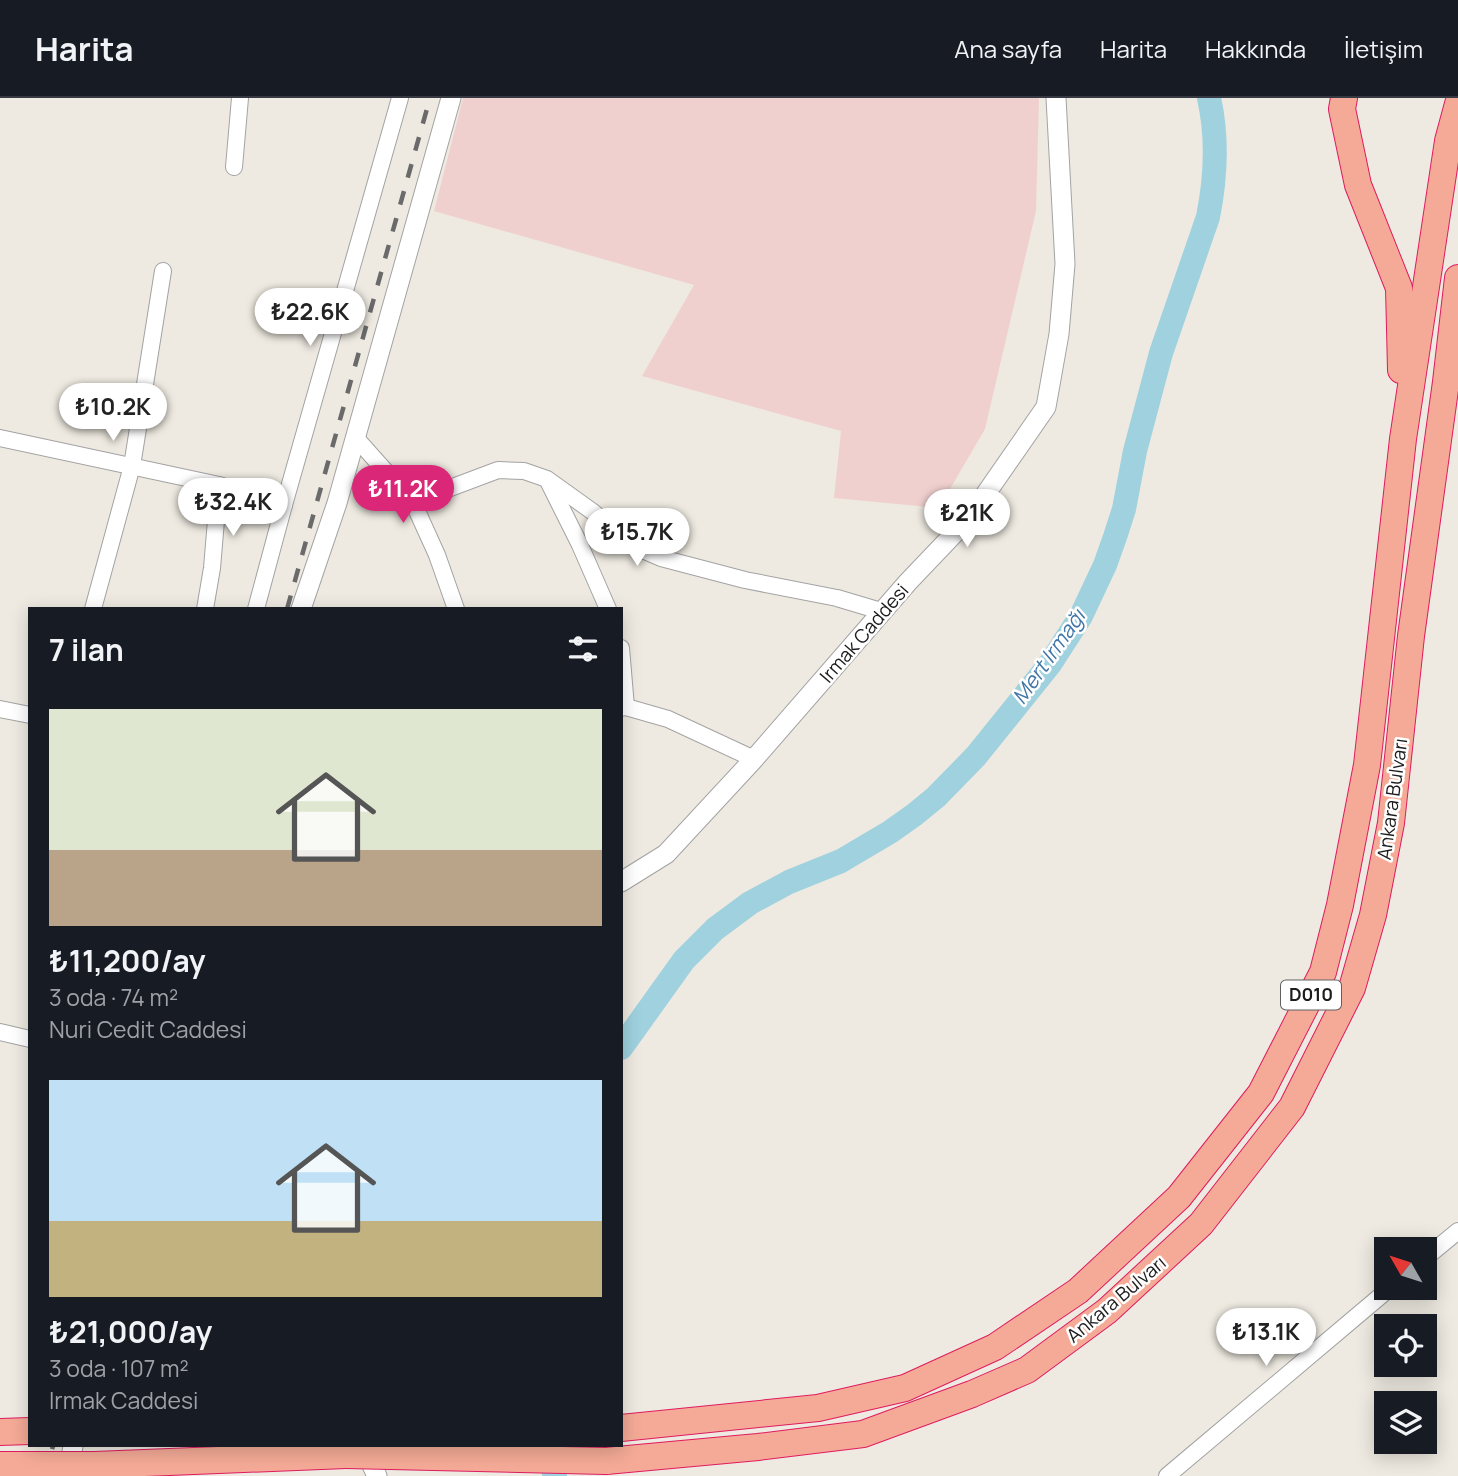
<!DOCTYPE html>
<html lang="tr">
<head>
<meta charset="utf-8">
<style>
	:root { --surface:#171b24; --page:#20242c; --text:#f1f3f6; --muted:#9ea1a6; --line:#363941; --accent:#db2777 }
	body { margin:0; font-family:Manrope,sans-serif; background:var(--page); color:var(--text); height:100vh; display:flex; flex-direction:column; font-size:26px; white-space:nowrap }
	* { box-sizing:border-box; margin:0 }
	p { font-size:23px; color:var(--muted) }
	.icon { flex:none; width:38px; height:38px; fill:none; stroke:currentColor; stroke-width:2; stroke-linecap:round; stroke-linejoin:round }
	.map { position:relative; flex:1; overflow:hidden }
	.sheet { position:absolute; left:28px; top:509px; width:595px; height:840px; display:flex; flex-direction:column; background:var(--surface); border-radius:0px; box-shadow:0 4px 18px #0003 }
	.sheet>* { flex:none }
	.needle { width:46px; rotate:309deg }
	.buttons { position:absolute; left:1374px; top:1139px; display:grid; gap:14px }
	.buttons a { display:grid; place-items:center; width:63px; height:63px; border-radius:0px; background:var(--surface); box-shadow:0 4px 18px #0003; font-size:35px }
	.price { position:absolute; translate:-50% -60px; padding:0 16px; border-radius:24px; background:#fff; color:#222; font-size:23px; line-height:46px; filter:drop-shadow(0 2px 4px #0008) }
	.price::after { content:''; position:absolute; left:50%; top:42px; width:21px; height:16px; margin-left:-10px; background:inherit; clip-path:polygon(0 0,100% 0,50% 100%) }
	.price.on { background:var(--accent); color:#fff }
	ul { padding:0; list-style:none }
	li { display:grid; align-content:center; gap:14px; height:371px; padding:0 21px }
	li span { display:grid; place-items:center; height:217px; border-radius:0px; color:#555 }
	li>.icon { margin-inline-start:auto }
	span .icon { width:126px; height:126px; fill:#fffc; stroke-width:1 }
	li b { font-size:30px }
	h2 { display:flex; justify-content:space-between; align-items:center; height:84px; padding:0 21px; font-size:30px }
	header { display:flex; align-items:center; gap:42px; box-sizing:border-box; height:98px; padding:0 35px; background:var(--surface); border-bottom:2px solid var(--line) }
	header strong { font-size:33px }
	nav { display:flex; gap:38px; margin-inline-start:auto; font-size:24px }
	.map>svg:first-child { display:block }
	.commercial { fill:#f0d0cf }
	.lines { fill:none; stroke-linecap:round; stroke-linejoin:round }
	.river { stroke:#9fd1df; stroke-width:24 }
	.minor-casing { stroke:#a3a3a3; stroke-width:18 }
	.tertiary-casing { stroke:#a3a3a3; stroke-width:21 }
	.trunk-casing { stroke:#df1b60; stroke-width:28 }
	.minor { stroke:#fff; stroke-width:16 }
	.tertiary { stroke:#fff; stroke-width:19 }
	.trunk { stroke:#f4aa96; stroke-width:26 }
	.rail { stroke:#6a6a6a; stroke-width:4.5; stroke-dasharray:14 14; stroke-linecap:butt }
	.trunk-bridge-casing { stroke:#df1b60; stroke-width:28; stroke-linecap:butt }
	.trunk-bridge { stroke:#f4aa96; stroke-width:26 }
	.labels { text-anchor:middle; stroke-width:5; stroke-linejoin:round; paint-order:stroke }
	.shield { fill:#fff; stroke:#606060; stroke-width:2 }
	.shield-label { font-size:18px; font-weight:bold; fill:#1c1c1c }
	.street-label { font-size:19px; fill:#1c1c1c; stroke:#fff }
	.water-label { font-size:21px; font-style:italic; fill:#4176a8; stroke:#fff }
</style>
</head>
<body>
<header>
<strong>Harita</strong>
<nav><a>Ana sayfa</a><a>Harita</a><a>Hakkında</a><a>İletişim</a></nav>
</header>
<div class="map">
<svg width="1458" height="1378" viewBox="0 0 1458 1378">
	<rect width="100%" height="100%" fill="#eeeae1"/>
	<polygon class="commercial" points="463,0 1039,0 1036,113 985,331 939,410 834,400 841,333 642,278 694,187 434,113"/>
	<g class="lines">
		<g class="river">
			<path d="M 621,950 L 684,862 L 715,831 L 750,805 L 789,784 L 841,763 L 890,734 L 914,717 L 936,699 L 976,658 L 1050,566 L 1081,518 L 1105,467 L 1115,439 L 1124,411 L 1135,353 L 1161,255 L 1208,119 C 1216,79 1218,40 1209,0"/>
			<polyline points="545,1348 555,1378"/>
		</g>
		<defs>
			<g id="minor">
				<polyline points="234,69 240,0"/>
				<polyline points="355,339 413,404 437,457 456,511"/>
				<polyline points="0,340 219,387"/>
				<polyline points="548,383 580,447 608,511"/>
				<polyline points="413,404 498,372 524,373 547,381 593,414 633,448 661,460 745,482 837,500 884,514"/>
				<polyline points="93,511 132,368 163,173"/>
				<polyline points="205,511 212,470 219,387 284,407"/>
				<polyline points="256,511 284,407 400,0"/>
				<polyline points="621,550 626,609"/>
				<polyline points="621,610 626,609 668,621 754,661"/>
				<polyline points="0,611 30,617"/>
				<polyline points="0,934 30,941"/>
				<polyline points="1424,1161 1458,1133"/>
				<polyline points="1167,1378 1390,1190"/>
			</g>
			<g id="tertiary">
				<polyline points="301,511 337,405 451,0"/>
				<polyline points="621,784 666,756 754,661 908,484 969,420 1046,309 1059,236 1065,166 1056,0"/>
				<polyline points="363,1348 377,1378"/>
				<polyline points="68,1378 73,1348"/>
			</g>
			<g id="trunk">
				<polyline points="1344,0 1342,11 1358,87 1399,190 1401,272"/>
				<polyline points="621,1330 818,1310 905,1290 995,1249 1078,1193 1179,1099 1261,995 1323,874 1340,807 1367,667 1403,341 1448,43 1458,6"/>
				<polyline points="0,1334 30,1333"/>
				<polyline points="606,1363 758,1349 863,1336 972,1296 1027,1272 1107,1213 1201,1126 1292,1009 1352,890 1373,817 1391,725 1411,538 1446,284 1458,180"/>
				<polyline points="94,1367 346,1357"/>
			</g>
		</defs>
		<use href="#minor" class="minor-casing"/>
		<use href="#tertiary" class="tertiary-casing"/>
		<use href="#trunk" class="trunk-casing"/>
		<use href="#minor" class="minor"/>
		<use href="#tertiary" class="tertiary"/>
		<use href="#trunk" class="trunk"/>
		<g class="rail">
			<polyline points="287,511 430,0"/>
			<polyline points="44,1378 53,1348"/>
		</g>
		<defs>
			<g id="trunk-bridge">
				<polyline points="346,1357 606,1363"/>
				<polyline points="0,1367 94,1367"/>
			</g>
		</defs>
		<use href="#trunk-bridge" class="trunk-bridge-casing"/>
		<use href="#trunk-bridge" class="trunk-bridge"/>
	</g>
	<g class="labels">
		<rect class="shield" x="1281" y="882.5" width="60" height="29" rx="5"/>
		<g class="shield-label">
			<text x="1311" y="903">D010</text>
		</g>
		<g class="street-label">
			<text transform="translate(864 535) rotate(-49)" y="7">Irmak Caddesi</text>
			<text transform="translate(1392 701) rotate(-82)" y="7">Ankara Bulvarı</text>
			<text transform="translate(1116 1201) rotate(-40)" y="7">Ankara Bulvarı</text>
		</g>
		<g class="water-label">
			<text transform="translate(1049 559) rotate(-55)" y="7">Mert Irmağı</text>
		</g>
	</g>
</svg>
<div class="buttons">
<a><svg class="needle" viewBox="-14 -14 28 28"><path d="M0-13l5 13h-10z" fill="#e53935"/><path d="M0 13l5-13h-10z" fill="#9ea1a6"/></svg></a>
<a><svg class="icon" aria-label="locate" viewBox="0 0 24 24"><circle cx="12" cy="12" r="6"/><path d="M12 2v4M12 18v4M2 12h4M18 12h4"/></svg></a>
<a><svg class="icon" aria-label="layers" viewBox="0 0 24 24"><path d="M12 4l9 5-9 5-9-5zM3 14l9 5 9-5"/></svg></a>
</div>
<b class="price" style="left:310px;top:250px">₺22.6K</b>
<b class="price" style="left:113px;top:345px">₺10.2K</b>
<b class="price on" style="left:403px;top:427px">₺11.2K</b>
<b class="price" style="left:233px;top:440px">₺32.4K</b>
<b class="price" style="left:967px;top:451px">₺21K</b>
<b class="price" style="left:637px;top:470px">₺15.7K</b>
<b class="price" style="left:1266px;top:1270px">₺13.1K</b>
<section class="sheet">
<h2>7 ilan<svg class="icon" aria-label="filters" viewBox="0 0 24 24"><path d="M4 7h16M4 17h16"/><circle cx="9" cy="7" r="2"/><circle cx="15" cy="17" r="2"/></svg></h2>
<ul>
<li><span style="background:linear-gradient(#dfe7d0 65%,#b9a48a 0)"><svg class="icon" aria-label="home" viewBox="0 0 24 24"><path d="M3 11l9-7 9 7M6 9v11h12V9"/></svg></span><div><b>₺11,200/ay</b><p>3 oda · 74 m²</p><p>Nuri Cedit Caddesi</p></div></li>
<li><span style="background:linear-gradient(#bfe0f5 65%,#c2b280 0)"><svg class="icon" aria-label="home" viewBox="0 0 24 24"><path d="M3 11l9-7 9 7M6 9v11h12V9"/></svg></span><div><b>₺21,000/ay</b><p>3 oda · 107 m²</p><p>Irmak Caddesi</p></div></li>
</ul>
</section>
</div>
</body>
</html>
